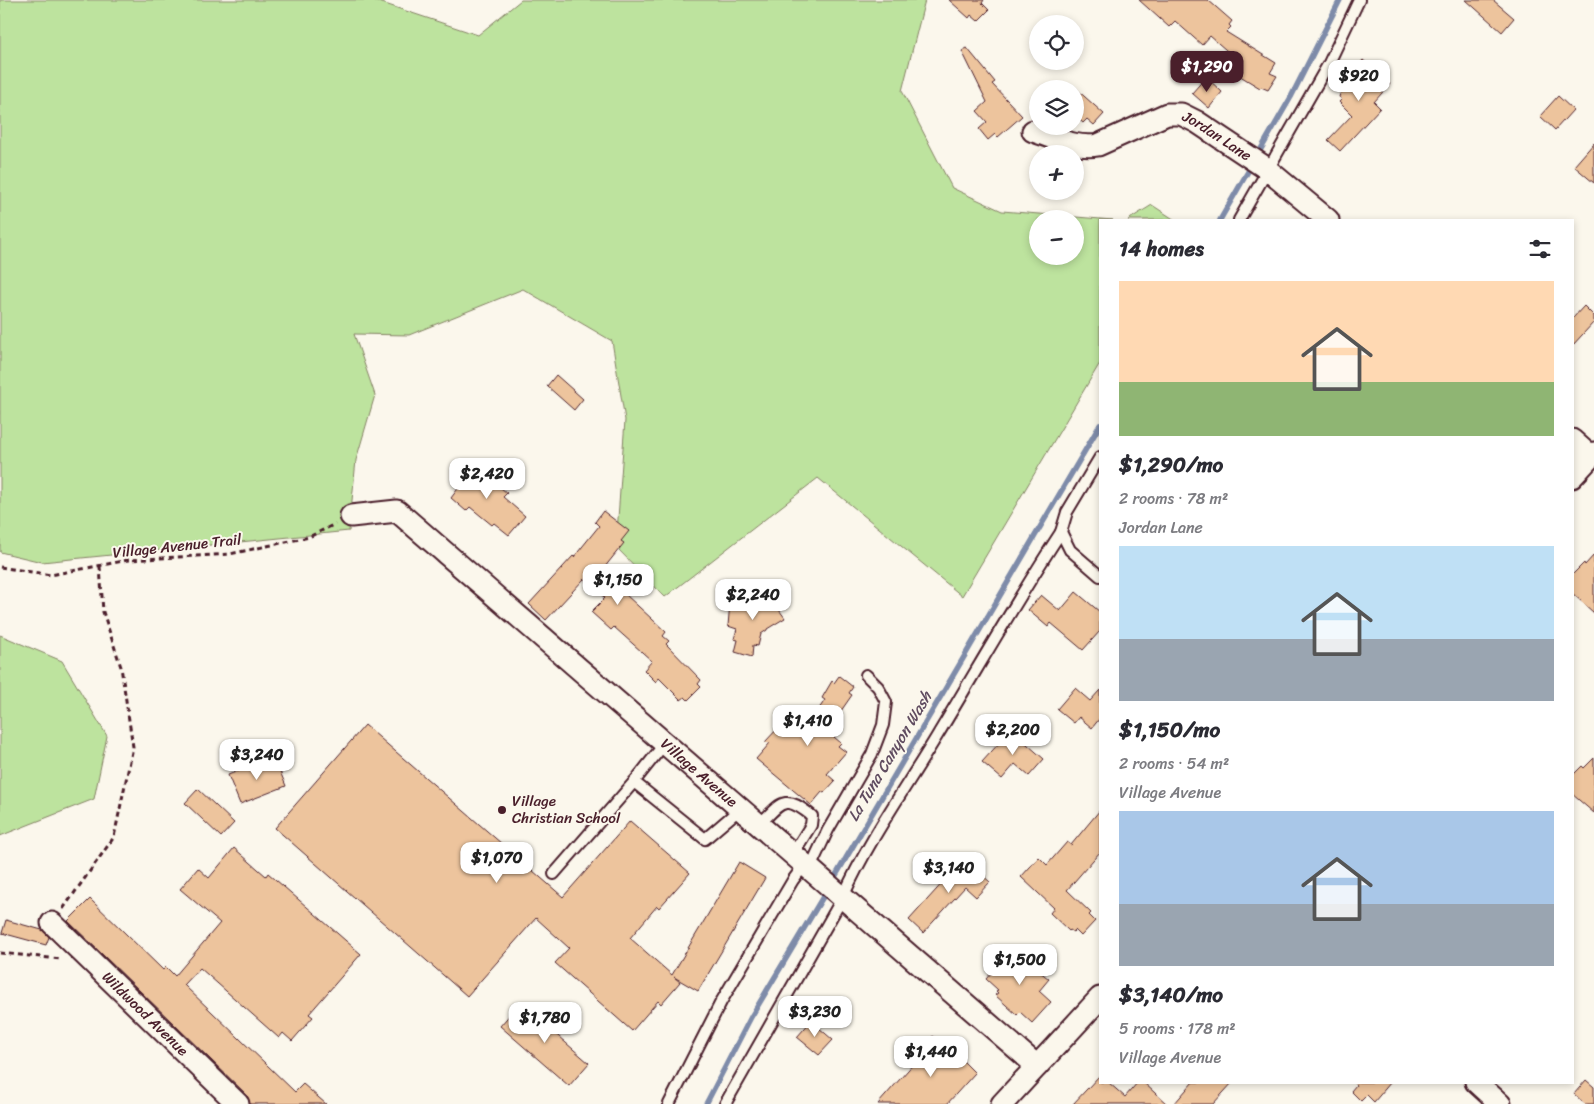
<!DOCTYPE html>
<html lang="en">
<head>
<meta charset="utf-8">
<style>
	:root { --surface:#fff; --page:#f2f2f3; --text:#2b2b33; --muted:#7c7c81; --accent:#4a1f2b }
	body { margin:0; font-family:Sriracha,sans-serif; background:var(--page); color:var(--text); height:100vh; display:flex; flex-direction:column; font-size:19px; white-space:nowrap }
	* { box-sizing:border-box; margin:0 }
	p { font-size:16px; color:var(--muted) }
	.icon { flex:none; width:28px; height:28px; fill:none; stroke:currentColor; stroke-width:2; stroke-linecap:round; stroke-linejoin:round }
	.map { position:relative; flex:1; overflow:hidden }
	.side { position:absolute; left:1099px; top:219px; width:475px; height:865px; display:flex; flex-direction:column; background:var(--surface); border-radius:0px; box-shadow:0 2px 8px #0003 }
	.side>* { flex:none }
	.fabs { position:absolute; left:1029px; top:15px; display:grid; gap:10px }
	.fabs a { display:grid; place-items:center; width:55px; height:55px; border-radius:50%; background:var(--surface); box-shadow:0 2px 8px #0003; font-size:25px }
	.price { position:absolute; translate:-50% -42px; padding:0 11px; border-radius:10px; background:#fff; color:#222; font-size:16px; line-height:32px; filter:drop-shadow(0 1px 2px #0008) }
	.price::after { content:''; position:absolute; left:50%; top:30px; width:15px; height:11px; margin-left:-8px; background:inherit; clip-path:polygon(0 0,100% 0,50% 100%) }
	.price.on { background:var(--accent); color:#fff }
	ul { padding:0; list-style:none }
	li { display:grid; align-content:center; gap:10px; height:265px; padding:0 20px }
	li span { display:grid; place-items:center; height:155px; border-radius:0px; color:#555 }
	li>.icon { margin-inline-start:auto }
	span .icon { width:90px; height:90px; fill:#fffc; stroke-width:1 }
	li b { font-size:21px }
	h2 { display:flex; justify-content:space-between; align-items:center; height:60px; padding:0 20px; font-size:21px }
	.map>svg:first-child { display:block }
	.green { fill:#bde39e; stroke:#848164; fill-rule:evenodd }
	.lines { fill:none; stroke-linecap:round; stroke-linejoin:round }
	.stream { stroke:#7e8ba9; stroke-width:5.5 }
	.building { fill:#edc49d; stroke:#4a1f2b }
	.lane-casing { stroke:#4a1f2b; stroke-width:14 }
	.street-casing { stroke:#4a1f2b; stroke-width:25 }
	.path { stroke:#4a1f2b; stroke-width:3; stroke-dasharray:5 4; stroke-linecap:butt }
	.lane { stroke:#fbf7ec; stroke-width:10 }
	.street { stroke:#fbf7ec; stroke-width:21 }
	.poi-dot { fill:#4a1f2b; stroke:#fbf7ec; stroke-width:2 }
	.labels { text-anchor:middle; stroke-width:4; stroke-linejoin:round; paint-order:stroke }
	.street-label { font-size:15px; fill:#4a1f2b; stroke:#fbf7ec }
	.poi-label { font-size:15px; fill:#4a1f2b; stroke:#fbf7ec; text-anchor:start }
	.water-label { font-size:16px; font-style:italic; fill:#604c60; stroke:#fbf7ec }
</style>
</head>
<body>
<div class="map">
<svg width="1594" height="1104" viewBox="0 0 1594 1104">
	<rect width="100%" height="100%" fill="#fbf7ec"/>
	<filter id="ink" filterUnits="userSpaceOnUse"><feTurbulence type="fractalNoise" baseFrequency=".02" numOctaves="2"/><feDisplacementMap in="SourceGraphic" scale="10" xChannelSelector="R" yChannelSelector="G"/><feConvolveMatrix kernelMatrix="1 2 1 2 8 2 1 2 1" color-interpolation-filters="sRGB"/></filter>
	<g filter="url(#ink)">
		<g class="green">
			<path d="M 0,0 L 373,0 L 478,35 L 521,0 L 925,0 L 902,91 L 952,188 L 1002,211 L 1113,220 L 1100,220 L 1100,363 L 962,596 L 818,478 L 665,597 L 616,547 L 625,420 L 612,341 L 523,289 L 409,335 L 354,334 L 375,395 L 356,460 L 349,531 L 42,562 L 0,552 ZM 1038,219 L 1075,219 L 1075,256 L 1038,256 Z"/>
			<polygon points="1152,205 1175,220 1128,220"/>
			<polygon points="0,635 62,661 107,736 94,799 0,836"/>
		</g>
		<g class="lines">
			<g class="stream">
				<polyline points="1220,220 1291,97 1340,0"/>
				<polyline points="706,1104 751,1017 839,870 1100,425"/>
			</g>
		</g>
		<g class="building">
			<polygon points="949,0 984,0 982,3 989,10 978,21 971,15 969,18"/>
			<polygon points="1139,0 1208,0 1232,21 1229,25 1231,27 1226,32 1276,63 1270,73 1277,76 1268,90 1261,87 1260,88 1227,68 1234,57 1210,36 1202,45 1175,21 1169,27"/>
			<polygon points="1466,0 1493,0 1514,18 1502,32"/>
			<polygon points="967,48 995,82 992,84 1022,116 998,137 995,134 988,140 979,129 987,122 977,111 987,102 962,51"/>
			<polygon points="1363,60 1390,84 1374,102 1380,108 1340,151 1328,140 1352,115 1339,102 1342,99 1339,97 1340,94 1351,83 1346,78"/>
			<polygon points="1206,77 1222,92 1209,108 1192,93"/>
			<polygon points="1075,88 1104,114 1094,125 1087,119 1083,123 1075,116"/>
			<polygon points="1558,96 1573,110 1555,130 1540,116"/>
			<polygon points="1594,143 1594,183 1574,166"/>
			<polygon points="1584,306 1594,316 1594,322 1572,346 1572,319"/>
			<polygon points="556,375 583,399 574,410 547,386"/>
			<polygon points="473,464 507,493 503,497 525,516 509,535 494,523 492,525 470,507 466,511 451,498 460,486 457,483"/>
			<polygon points="603,511 629,531 621,541 624,543 604,568 620,581 616,584 626,593 625,594 666,632 663,636 669,641 666,644 701,680 698,684 701,687 688,700 685,697 681,700 659,678 656,682 644,670 652,661 614,627 611,630 591,612 605,598 584,579 546,620 529,604 573,556 574,557 599,526 595,522"/>
			<polygon points="1594,555 1594,613 1572,593 1572,575 1584,563 1585,565"/>
			<polygon points="766,592 785,618 767,629 767,630 761,634 758,646 753,645 752,657 735,652 738,640 734,639 737,629 728,626 730,602 737,602 760,597"/>
			<polygon points="1076,592 1100,612 1100,631 1083,650 1051,623 1048,627 1028,610 1041,595 1060,611"/>
			<polygon points="839,676 853,687 849,693 852,695 827,731 841,743 838,746 846,752 827,774 835,781 824,793 822,792 811,805 756,759 770,743 765,742 793,712 808,725 825,700 822,698 832,681 834,683"/>
			<polygon points="1075,688 1090,701 1100,690 1100,718 1092,728 1079,717 1074,723 1057,709"/>
			<polygon points="365,725 563,897 630,821 690,873 659,908 657,906 630,938 672,975 739,862 765,878 698,991 674,977 680,982 661,1004 658,1001 632,1031 555,963 569,948 536,918 467,996 275,828"/>
			<polygon points="1011,730 1044,759 1029,776 1015,764 1002,779 982,762"/>
			<polygon points="274,757 286,786 240,804 228,775"/>
			<polygon points="1594,758 1594,813 1572,794 1572,776 1582,766 1584,768"/>
			<polygon points="198,789 234,823 221,837 185,803"/>
			<polygon points="1100,810 1100,852 1067,890 1091,913 1089,915 1095,921 1081,936 1075,930 1073,932 1070,930 1069,931 1050,913 1054,908 1021,877 1039,857 1047,865 1067,842 1071,845"/>
			<polygon points="234,848 266,876 268,873 361,954 309,1014 313,1017 292,1041 283,1033 279,1038 200,968 184,985 295,1092 303,1084 326,1104 250,1104 247,1095 68,921 90,899 163,970 166,967 175,976 220,923 180,889 198,868 209,878"/>
			<polygon points="964,859 990,882 976,897 965,887 923,933 909,920"/>
			<polygon points="6,920 42,930 49,937 46,945 2,933"/>
			<polygon points="1012,949 1049,979 1039,991 1051,1002 1032,1023 1020,1012 1017,1015 995,995 998,993 996,991 998,990 986,979"/>
			<polygon points="520,1003 589,1063 569,1086 500,1026"/>
			<polygon points="811,1021 833,1040 819,1055 797,1037"/>
			<polygon points="933,1036 947,1049 949,1047 975,1073 947,1104 878,1104 923,1053 920,1050"/>
			<polygon points="1100,1075 1100,1082 1108,1082 1125,1097 1138,1082 1143,1082 1167,1104 1073,1104"/>
			<polygon points="1586,1080 1594,1087 1594,1104 1585,1104 1574,1094"/>
			<polygon points="1193,1082 1233,1082 1213,1104 1174,1104"/>
			<polygon points="1353,1082 1391,1082 1374,1102 1367,1095 1361,1101 1351,1091 1356,1085"/>
		</g>
		<g class="lines">
			<defs>
				<g id="lane">
					<polyline points="1239,220 1329,63 1359,0"/>
					<polyline points="1100,457 1067,512 1061,532 1070,550 1100,576"/>
					<polyline points="665,743 634,782 705,839 740,809"/>
					<path d="M 759,825 C 781,803 784,793 812,816 L 811,825 L 793,854"/>
					<polyline points="810,868 828,830 872,754 883,725 886,702 878,687 866,675"/>
					<polyline points="554,874 634,782"/>
					<polyline points="669,1104 721,1002 793,880 805,864"/>
					<path d="M 725,1104 L 843,897 C 868,841 905,789 937,736 C 978,668 1017,599 1061,532"/>
				</g>
				<g id="street">
					<path id="s1" d="M 1033,131 C 1053,137 1076,149 1098,145 L 1167,114 L 1181,114 L 1197,122 L 1263,166 L 1328,220"/>
					<polyline points="1572,440 1591,457"/>
					<polyline points="1572,477 1594,453"/>
					<path id="s2" d="M 351,516 L 397,511 C 610,696 824,880 1037,1066"/>
					<path id="s3" d="M 52,923 L 238,1104"/>
					<polyline points="1476,1082 1500,1104"/>
					<polyline points="1002,1104 1100,998"/>
				</g>
			</defs>
			<use href="#lane" class="lane-casing"/>
			<use href="#street" class="street-casing"/>
			<g class="path">
				<polyline points="0,567 51,575 128,560 230,554 309,537 335,524"/>
				<polyline points="63,909 114,837 133,747 121,667 103,612 100,566"/>
				<polyline points="0,953 61,959"/>
			</g>
			<use href="#lane" class="lane"/>
			<use href="#street" class="street"/>
		</g>
	</g>
	<circle class="poi-dot" cx="502" cy="810" r="5"/>
	<g class="labels">
		<g class="street-label">
			<text dy="5" stroke="none"><textPath href="#s1" startOffset="199">Jordan Lane</textPath></text>
			<text transform="translate(177 546) rotate(-6)" y="5">Village Avenue Trail</text>
			<text dy="5" stroke="none"><textPath href="#s2" startOffset="446">Village Avenue</textPath></text>
			<text dy="5" stroke="none"><textPath href="#s3" startOffset="130">Wildwood Avenue</textPath></text>
		</g>
		<g class="poi-label">
			<text x="512" y="806">Village<tspan x="512" dy="17">Christian School</tspan></text>
		</g>
		<g class="water-label">
			<text transform="translate(889 756) rotate(-59)" y="6">La Tuna Canyon Wash</text>
		</g>
	</g>
</svg>
<div class="fabs">
<a><svg class="icon" aria-label="locate" viewBox="0 0 24 24"><circle cx="12" cy="12" r="6"/><path d="M12 2v4M12 18v4M2 12h4M18 12h4"/></svg></a>
<a><svg class="icon" aria-label="layers" viewBox="0 0 24 24"><path d="M12 4l9 5-9 5-9-5zM3 14l9 5 9-5"/></svg></a>
<a>+</a>
<a>−</a>
</div>
<b class="price on" style="left:1207px;top:93px">$1,290</b>
<b class="price" style="left:1359px;top:102px">$920</b>
<b class="price" style="left:487px;top:500px">$2,420</b>
<b class="price" style="left:618px;top:606px">$1,150</b>
<b class="price" style="left:753px;top:621px">$2,240</b>
<b class="price" style="left:808px;top:747px">$1,410</b>
<b class="price" style="left:1013px;top:756px">$2,200</b>
<b class="price" style="left:257px;top:781px">$3,240</b>
<b class="price" style="left:497px;top:884px">$1,070</b>
<b class="price" style="left:949px;top:894px">$3,140</b>
<b class="price" style="left:1020px;top:986px">$1,500</b>
<b class="price" style="left:815px;top:1038px">$3,230</b>
<b class="price" style="left:545px;top:1044px">$1,780</b>
<b class="price" style="left:931px;top:1078px">$1,440</b>
<section class="side">
<h2>14 homes<svg class="icon" aria-label="filters" viewBox="0 0 24 24"><path d="M4 7h16M4 17h16"/><circle cx="9" cy="7" r="2"/><circle cx="15" cy="17" r="2"/></svg></h2>
<ul>
<li><span style="background:linear-gradient(#ffd9b3 65%,#8fb573 0)"><svg class="icon" aria-label="home" viewBox="0 0 24 24"><path d="M3 11l9-7 9 7M6 9v11h12V9"/></svg></span><div><b>$1,290/mo</b><p>2 rooms · 78 m²</p><p>Jordan Lane</p></div></li>
<li><span style="background:linear-gradient(#bfe0f5 60%,#9aa5b1 0)"><svg class="icon" aria-label="home" viewBox="0 0 24 24"><path d="M3 11l9-7 9 7M6 9v11h12V9"/></svg></span><div><b>$1,150/mo</b><p>2 rooms · 54 m²</p><p>Village Avenue</p></div></li>
<li><span style="background:linear-gradient(#a9c7e8 60%,#9aa5b1 0)"><svg class="icon" aria-label="home" viewBox="0 0 24 24"><path d="M3 11l9-7 9 7M6 9v11h12V9"/></svg></span><div><b>$3,140/mo</b><p>5 rooms · 178 m²</p><p>Village Avenue</p></div></li>
</ul>
</section>
</div>
</body>
</html>
